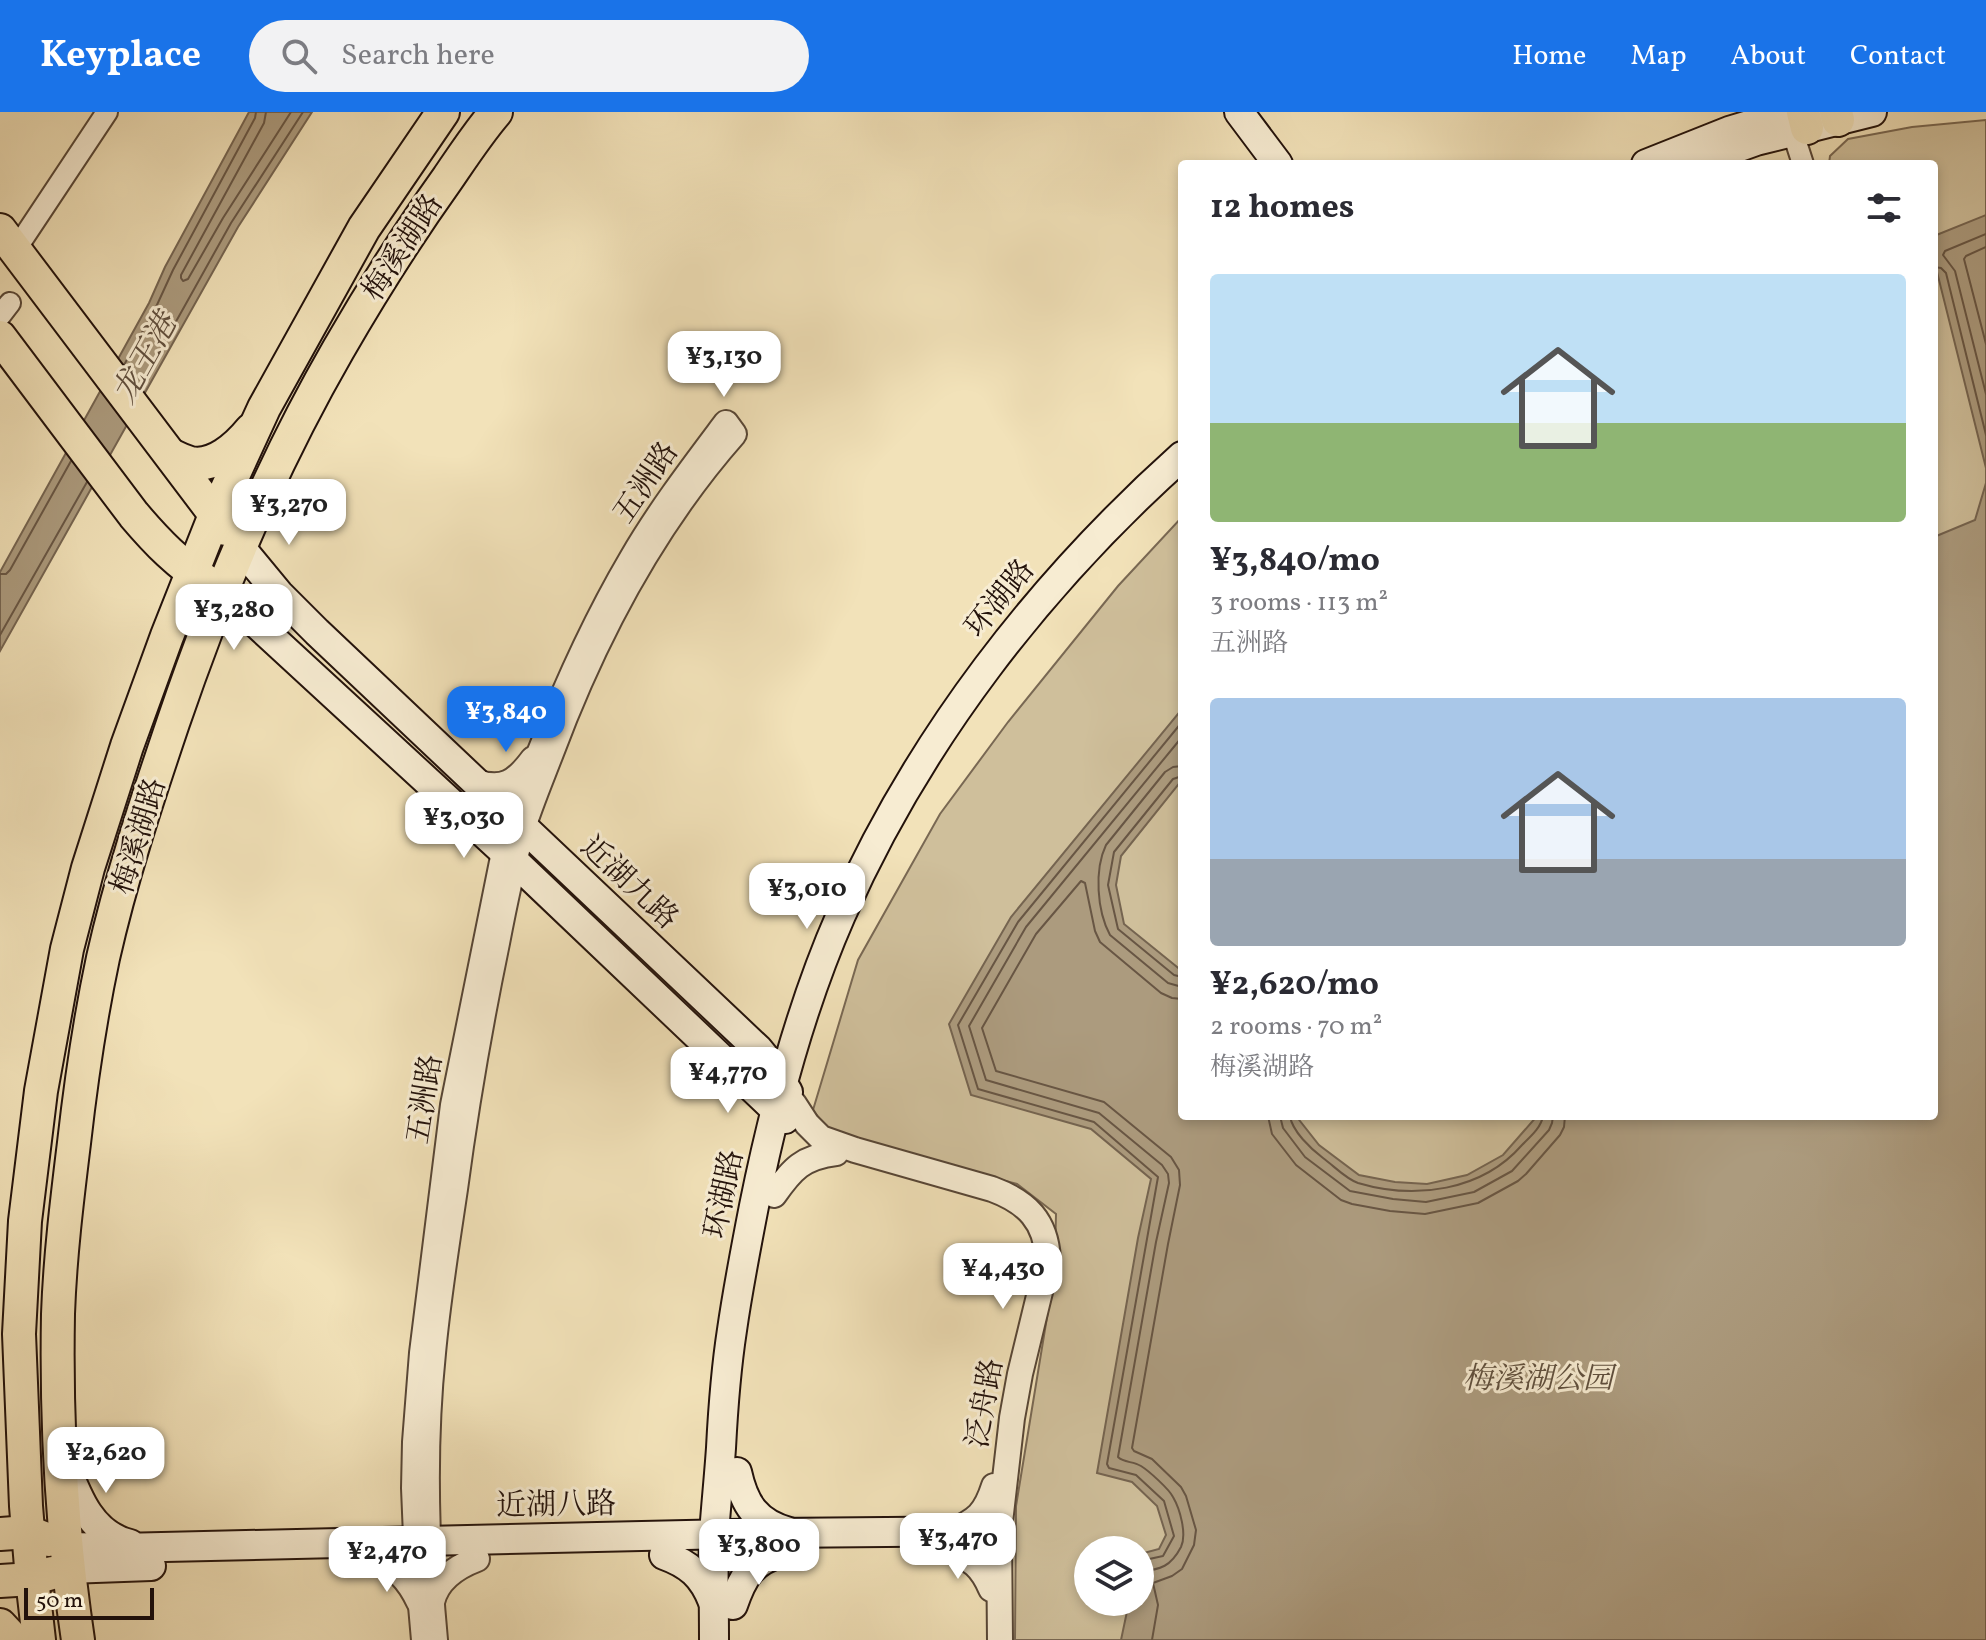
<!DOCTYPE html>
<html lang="en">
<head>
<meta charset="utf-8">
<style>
	:root { --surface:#fff; --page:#f2f2f3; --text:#2b2b33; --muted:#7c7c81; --accent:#1a73e8 }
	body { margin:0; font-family:Vollkorn,"Noto Serif SC",serif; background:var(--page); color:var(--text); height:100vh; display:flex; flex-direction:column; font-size:30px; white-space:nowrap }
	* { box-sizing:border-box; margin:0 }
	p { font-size:26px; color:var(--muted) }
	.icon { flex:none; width:44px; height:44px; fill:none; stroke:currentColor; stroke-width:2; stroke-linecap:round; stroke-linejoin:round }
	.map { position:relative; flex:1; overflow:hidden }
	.side { position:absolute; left:1178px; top:48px; width:760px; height:960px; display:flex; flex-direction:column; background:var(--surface); border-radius:8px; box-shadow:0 4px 12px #0003 }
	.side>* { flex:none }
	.buttons { position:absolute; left:1074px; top:1424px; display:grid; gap:16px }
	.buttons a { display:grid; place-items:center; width:80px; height:80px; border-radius:50%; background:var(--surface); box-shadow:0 4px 12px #0003; font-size:40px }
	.scale { position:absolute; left:24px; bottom:20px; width:130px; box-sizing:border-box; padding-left:8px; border:4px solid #23120b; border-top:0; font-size:22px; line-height:28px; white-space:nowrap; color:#23120b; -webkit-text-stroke:6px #f7ecd2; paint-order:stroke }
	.price { position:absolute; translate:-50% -68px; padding:0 18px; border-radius:16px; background:#fff; color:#222; font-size:26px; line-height:52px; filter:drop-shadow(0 2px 4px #0008) }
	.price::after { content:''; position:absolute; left:50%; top:48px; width:24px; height:18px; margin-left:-12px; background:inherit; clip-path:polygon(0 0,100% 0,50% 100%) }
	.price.selected { background:var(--accent); color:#fff }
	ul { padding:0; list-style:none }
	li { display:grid; align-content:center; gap:16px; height:424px; padding:0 32px }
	li span { display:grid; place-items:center; height:248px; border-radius:8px; color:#555 }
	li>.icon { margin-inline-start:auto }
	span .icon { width:144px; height:144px; fill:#fffc; stroke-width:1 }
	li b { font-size:34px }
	h2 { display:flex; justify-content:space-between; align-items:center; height:96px; padding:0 32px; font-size:34px }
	header { display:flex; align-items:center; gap:48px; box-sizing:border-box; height:112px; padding:0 40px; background:var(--accent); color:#fff }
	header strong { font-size:38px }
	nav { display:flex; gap:44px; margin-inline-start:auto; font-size:28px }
	.search { width:560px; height:72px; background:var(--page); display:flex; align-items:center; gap:20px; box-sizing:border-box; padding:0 28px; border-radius:44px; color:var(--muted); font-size:30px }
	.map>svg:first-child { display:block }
	.green { fill:#cfbf9b; stroke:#796853; stroke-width:2; fill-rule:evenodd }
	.water { fill:#ac9b7e; stroke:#756450; stroke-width:2 }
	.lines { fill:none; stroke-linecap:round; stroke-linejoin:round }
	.shore { stroke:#685644; stroke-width:2 }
	.minor-casing { stroke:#574636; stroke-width:24 }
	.tertiary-casing { stroke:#574636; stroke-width:28 }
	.secondary-casing { stroke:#23120b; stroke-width:32 }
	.primary-casing { stroke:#23120b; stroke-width:36 }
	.minor { stroke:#f7ecd2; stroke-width:20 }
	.tertiary { stroke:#f7ecd2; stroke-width:24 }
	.secondary { stroke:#f7ecd2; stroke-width:28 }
	.primary { stroke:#f2e2b9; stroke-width:32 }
	.labels { text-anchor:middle; stroke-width:6; stroke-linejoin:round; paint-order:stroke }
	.street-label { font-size:30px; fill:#23120b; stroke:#f7ecd2 }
	.park-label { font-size:30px; font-style:italic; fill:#5f4f3d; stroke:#f7ecd2 }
	.water-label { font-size:32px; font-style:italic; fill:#61503f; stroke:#f7ecd2 }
</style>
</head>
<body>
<header>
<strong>Keyplace</strong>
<div class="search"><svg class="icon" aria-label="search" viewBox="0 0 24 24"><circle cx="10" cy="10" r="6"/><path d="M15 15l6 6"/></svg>Search here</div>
<nav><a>Home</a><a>Map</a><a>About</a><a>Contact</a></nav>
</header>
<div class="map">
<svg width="1986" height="1528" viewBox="0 0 1986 1528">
	<rect width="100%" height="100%" fill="#f2e2b9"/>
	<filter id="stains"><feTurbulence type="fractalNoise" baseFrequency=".0025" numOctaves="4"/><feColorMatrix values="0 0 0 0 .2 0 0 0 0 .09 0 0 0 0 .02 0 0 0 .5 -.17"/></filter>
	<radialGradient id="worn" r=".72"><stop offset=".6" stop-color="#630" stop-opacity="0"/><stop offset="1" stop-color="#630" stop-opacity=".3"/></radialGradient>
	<path class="green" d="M 1986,8 L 1986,1528 L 1015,1528 L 1016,1394 L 1049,1193 L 1055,1143 L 1056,1102 L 1017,1072 L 832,1024 L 813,998 L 858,848 L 940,702 L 1008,610 L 1118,474 L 1182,405 L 1182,1004 L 1934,1004 L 1934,52 L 1829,52 L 1830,44 L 1848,27 L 1912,15 ZM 1088,1438 L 1140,1438 L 1140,1490 L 1088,1490 Z"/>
	<g class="water">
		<polygon points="249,0 312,0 238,115 0,539 0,460 149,191 165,155"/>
		<polygon points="1986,103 1986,356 1934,148 1934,124"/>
		<polygon points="1986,371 1986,1528 1121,1528 1129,1490 1140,1490 1140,1442 1159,1437 1166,1423 1157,1394 1132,1370 1097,1361 1138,1126 1151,1067 1091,1017 971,983 949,912 1011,805 1182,597 1182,668 1121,744 1116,773 1124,812 1182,859 1182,1004 1296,1004 1319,1033 1359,1063 1395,1070 1427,1072 1467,1063 1503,1043 1537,1004 1934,1004 1934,425 1975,408"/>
	</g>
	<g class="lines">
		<g class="shore">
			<polyline points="266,0 264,11 181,163 181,166 183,169 188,167 223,106 291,0"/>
			<polyline points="1986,122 1945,139 1943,143 1955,159 1986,282"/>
			<polyline points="1986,135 1966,144 1964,147 1986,232"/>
			<polyline points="1934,155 1941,156 1946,161 1986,323"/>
			<polyline points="124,253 156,195 173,158 255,6 256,0"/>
			<polyline points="140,274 231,111 303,0"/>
			<polyline points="0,462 6,462 10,458 71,349"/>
			<polyline points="0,523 87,370"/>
			<path d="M 1182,654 L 1173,655 L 1165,660 L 1106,733 C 1094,758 1097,799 1110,823 L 1168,871 L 1182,875"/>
			<polyline points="1182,664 1173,667 1114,740 1108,773 1118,817 1174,863 1182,865"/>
			<polyline points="1268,1004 1272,1022 1296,1053 1341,1088 1352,1092 1390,1099 1425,1102 1478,1091 1518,1069 1526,1062 1560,1023 1564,1015 1565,1004"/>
			<polyline points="1280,1004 1283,1016 1305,1045 1350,1079 1393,1087 1426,1090 1474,1080 1512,1059 1549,1018 1552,1011 1553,1004"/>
			<path d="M 1290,1004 C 1292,1019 1311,1037 1323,1046 C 1334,1054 1346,1067 1358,1071 C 1415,1088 1482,1079 1522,1033 C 1530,1025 1541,1016 1543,1004"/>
			<polyline points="1140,1449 1163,1444 1174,1424 1164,1389 1136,1363 1109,1356 1107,1352 1158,1065 1094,1010 978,977 958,913 1018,810 1182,610"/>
			<path d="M 1140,1459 C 1161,1458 1171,1454 1181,1435 C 1187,1422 1180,1397 1173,1385 C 1169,1377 1149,1359 1141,1354 C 1133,1349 1124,1351 1118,1345 L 1156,1130 L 1169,1071 L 1168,1062 L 1162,1053 L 1099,1001 L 986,968 L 969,914 L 1026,815 L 1182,625"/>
			<polyline points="1152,1528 1158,1493 1153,1471 1172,1464 1182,1457 1194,1433 1196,1418 1186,1384 1181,1375 1152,1347 1134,1339 1132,1336 1168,1132 1180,1073 1179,1058 1171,1045 1104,990 996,959 982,916 1036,822 1081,769 1085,771 1095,819 1100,830 1161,881 1172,886 1182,887"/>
		</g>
		<defs>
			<g id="minor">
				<polyline points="1793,21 1803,52"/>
				<polyline points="16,137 107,0"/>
				<polyline points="0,204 10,191"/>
			</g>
			<g id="tertiary">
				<path d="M 476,670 C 503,679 516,670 533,647"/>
				<path d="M 794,992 L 807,1012 L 821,1026 L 855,1038 L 992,1077 C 1027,1090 1046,1109 1048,1147 L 1020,1262 L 1012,1306 L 999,1419 L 1000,1528"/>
				<path d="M 774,1083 C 792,1057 803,1045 836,1041"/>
				<path d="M 951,1420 C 977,1408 985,1402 994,1374"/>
				<path d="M 949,1438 C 972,1448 981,1454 991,1477"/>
				<path d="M 373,1448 C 396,1453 409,1469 419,1490"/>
				<path d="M 432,1490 C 437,1468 456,1455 477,1447"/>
				<path d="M 424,1528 L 417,1448 L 414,1376 L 415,1330 L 422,1241 L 453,993 L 504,740 C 514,705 527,671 541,637 C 567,571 596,507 632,446 C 660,398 693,355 726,311 L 734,322 C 652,415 594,526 551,641 C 541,667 530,693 522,719 C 512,756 504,794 497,831 C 480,913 466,994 455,1077 C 447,1131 438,1186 433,1241 C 423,1337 426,1433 435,1528"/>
			</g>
			<g id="secondary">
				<polyline points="1239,0 1278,52"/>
				<polyline points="1646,52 1729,19 1792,0"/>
				<polyline points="1692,52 1756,29 1872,0"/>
				<polyline points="241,436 279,482 317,520 758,937 772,954 788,980"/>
				<polyline points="222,480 514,749 785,1007"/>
				<path d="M 64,1350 C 77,1384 91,1423 130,1432"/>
				<path d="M 737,1360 C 744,1392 756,1411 789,1420"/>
				<polyline points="67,1435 120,1436 773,1421 999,1419"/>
				<path d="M 664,1443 C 689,1452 703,1464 713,1490"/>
				<polyline points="68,1457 151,1454"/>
				<path d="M 733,1493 C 743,1464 751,1450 782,1440"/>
				<path d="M 714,1528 C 714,1493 713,1457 714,1422 C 716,1394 719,1365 721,1336 C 723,1297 726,1257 732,1218 C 738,1176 746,1135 754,1094 C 774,995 800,896 841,803 C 919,627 1039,472 1182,344"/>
			</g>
			<g id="primary">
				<polyline points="1803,0 1807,16"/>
				<polyline points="1836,0 1838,8"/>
				<polyline points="0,118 226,417"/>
				<path d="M 0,225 L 134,403 C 157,430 179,453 209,471"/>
				<path d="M 171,343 C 177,346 184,349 190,351 C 214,356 237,335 251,318"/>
				<polyline points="0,1422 28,1420 49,1428"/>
				<polyline points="0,1469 32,1467 52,1461"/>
				<polyline points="0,1513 14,1528"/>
				<polyline points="39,1528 32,1467 26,1394 19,1222 25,1109 41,979 67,837 88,756 127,634 167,524 215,403 264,296 364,116 443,0"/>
				<path d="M 78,1528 C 62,1421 56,1311 58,1202 C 60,1145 67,1088 74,1031 C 81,969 90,907 103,846 C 121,766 147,688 173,611 C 217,482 270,356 338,238 C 372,179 408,122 448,66 C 463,44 478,21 496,0"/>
			</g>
		</defs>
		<use href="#minor" class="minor-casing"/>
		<use href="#tertiary" class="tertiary-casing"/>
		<use href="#secondary" class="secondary-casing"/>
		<use href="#primary" class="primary-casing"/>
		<use href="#minor" class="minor"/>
		<use href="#tertiary" class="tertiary"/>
		<use href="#secondary" class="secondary"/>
		<use href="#primary" class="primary"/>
	</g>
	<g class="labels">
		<g class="street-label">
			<text transform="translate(402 135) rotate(-57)" y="10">梅溪湖路</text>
			<text transform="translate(645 370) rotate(-56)" y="10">五洲路</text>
			<text transform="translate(999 486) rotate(-51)" y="10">环湖路</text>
			<text transform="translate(138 724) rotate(-73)" y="10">梅溪湖路</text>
			<text transform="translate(630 770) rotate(43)" y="10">近湖九路</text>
			<text transform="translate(424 987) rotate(-81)" y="10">五洲路</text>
			<text transform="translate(723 1082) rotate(-78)" y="10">环湖路</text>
			<text transform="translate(984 1291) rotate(-80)" y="10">泛舟路</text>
			<text transform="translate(556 1392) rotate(-1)" y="10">近湖八路</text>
		</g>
		<g class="park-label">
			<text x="1538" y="1276">梅溪湖公园</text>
		</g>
		<g class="water-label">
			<text transform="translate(144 246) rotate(-61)" y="11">龙王港</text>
		</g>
	</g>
	<rect width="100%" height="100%" filter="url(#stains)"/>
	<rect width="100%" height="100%" fill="url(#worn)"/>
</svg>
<div class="buttons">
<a><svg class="icon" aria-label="layers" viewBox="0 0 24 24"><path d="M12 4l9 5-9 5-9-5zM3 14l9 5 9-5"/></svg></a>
</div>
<div class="scale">50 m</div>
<b class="price" style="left:724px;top:287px">¥3,130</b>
<b class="price" style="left:289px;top:435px">¥3,270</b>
<b class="price" style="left:234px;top:540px">¥3,280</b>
<b class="price selected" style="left:506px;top:642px">¥3,840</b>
<b class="price" style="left:464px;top:748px">¥3,030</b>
<b class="price" style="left:807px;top:819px">¥3,010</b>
<b class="price" style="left:728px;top:1003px">¥4,770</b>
<b class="price" style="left:1003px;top:1199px">¥4,430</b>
<b class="price" style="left:106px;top:1383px">¥2,620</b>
<b class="price" style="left:958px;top:1469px">¥3,470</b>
<b class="price" style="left:759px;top:1475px">¥3,800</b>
<b class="price" style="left:387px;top:1482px">¥2,470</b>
<section class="side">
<h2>12 homes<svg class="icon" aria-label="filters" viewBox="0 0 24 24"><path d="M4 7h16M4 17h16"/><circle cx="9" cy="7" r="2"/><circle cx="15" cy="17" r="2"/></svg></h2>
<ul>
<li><span style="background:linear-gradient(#bfe0f5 60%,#8fb573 0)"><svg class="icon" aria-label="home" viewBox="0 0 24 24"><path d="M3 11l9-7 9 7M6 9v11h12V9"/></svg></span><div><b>¥3,840/mo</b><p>3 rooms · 113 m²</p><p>五洲路</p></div></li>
<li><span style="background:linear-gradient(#a9c7e8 65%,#9aa5b1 0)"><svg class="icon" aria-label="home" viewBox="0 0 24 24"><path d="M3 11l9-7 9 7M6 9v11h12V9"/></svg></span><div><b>¥2,620/mo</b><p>2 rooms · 70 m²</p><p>梅溪湖路</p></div></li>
</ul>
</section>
</div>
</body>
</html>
